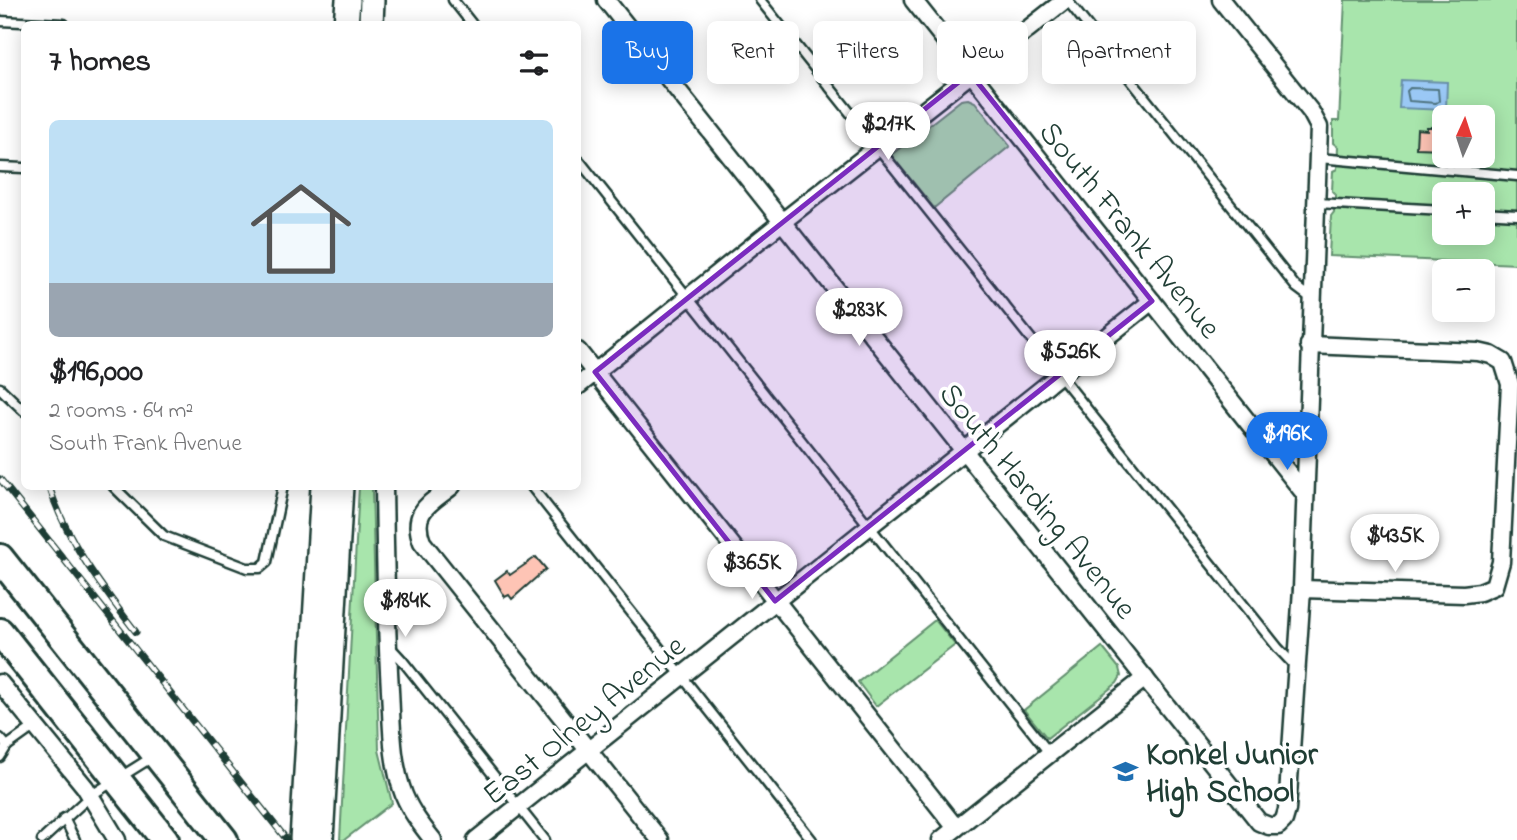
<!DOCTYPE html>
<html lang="en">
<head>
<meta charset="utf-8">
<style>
	:root { --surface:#fff; --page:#f2f2f2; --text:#202124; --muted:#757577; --accent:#1a73e8 }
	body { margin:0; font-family:"Indie Flower",sans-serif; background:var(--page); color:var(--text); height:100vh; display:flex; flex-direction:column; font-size:26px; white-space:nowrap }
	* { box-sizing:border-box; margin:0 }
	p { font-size:23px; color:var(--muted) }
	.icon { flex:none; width:38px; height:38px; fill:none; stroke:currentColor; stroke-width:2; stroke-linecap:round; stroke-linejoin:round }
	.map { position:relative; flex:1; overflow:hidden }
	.sheet { position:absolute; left:21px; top:21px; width:560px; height:469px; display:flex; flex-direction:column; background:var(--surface); border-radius:10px; box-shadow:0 4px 18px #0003 }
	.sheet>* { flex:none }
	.banner { position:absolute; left:602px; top:21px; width:665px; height:63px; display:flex; gap:14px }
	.needle { width:46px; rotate:3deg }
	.tools { position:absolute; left:1432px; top:105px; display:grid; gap:14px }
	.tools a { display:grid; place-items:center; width:63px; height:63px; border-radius:10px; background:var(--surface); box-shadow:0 4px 18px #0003; font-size:35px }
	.price { position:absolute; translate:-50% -60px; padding:0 16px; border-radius:24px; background:#fff; color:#222; font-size:23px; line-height:46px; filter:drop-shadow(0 2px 4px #0008) }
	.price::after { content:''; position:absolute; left:50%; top:42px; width:21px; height:16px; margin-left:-10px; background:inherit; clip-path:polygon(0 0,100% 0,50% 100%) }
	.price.selected { background:var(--accent); color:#fff }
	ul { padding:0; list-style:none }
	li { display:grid; align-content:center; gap:14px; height:371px; padding:0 28px }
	li span { display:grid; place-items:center; height:217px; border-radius:10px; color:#555 }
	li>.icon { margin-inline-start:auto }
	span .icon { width:126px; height:126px; fill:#fffc; stroke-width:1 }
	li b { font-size:30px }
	h2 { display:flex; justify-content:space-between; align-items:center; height:84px; padding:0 28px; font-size:30px }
	.chip { padding:0 24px; border-radius:10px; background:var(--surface); box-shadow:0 4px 18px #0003; font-size:24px; line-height:63px }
	.chip.selected { background:var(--accent); color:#fff }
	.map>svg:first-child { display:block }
	.green { fill:#a8e5ac; stroke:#649170; stroke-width:2; fill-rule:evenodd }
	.water { fill:#9ac8f5; stroke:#6990a8; stroke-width:2 }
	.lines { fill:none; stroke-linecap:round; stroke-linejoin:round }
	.shore { stroke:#507581; stroke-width:2 }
	.building { fill:#fec4b5; stroke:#1f3d34; stroke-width:2 }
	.service-casing { stroke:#1f3d34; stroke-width:13 }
	.minor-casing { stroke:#1f3d34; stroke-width:21 }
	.secondary-casing { stroke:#1f3d34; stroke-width:28 }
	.primary-casing { stroke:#1f3d34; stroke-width:32 }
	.service { stroke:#fff; stroke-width:8 }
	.minor { stroke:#fff; stroke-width:16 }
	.secondary { stroke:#fff; stroke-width:23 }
	.primary { stroke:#fff; stroke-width:26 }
	.rail-casing { stroke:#1f3d34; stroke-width:7 }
	.rail { stroke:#fff; stroke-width:4.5; stroke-dasharray:13; stroke-linecap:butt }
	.marked { fill:#7b2cbf; fill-opacity:0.2; stroke:#7b2cbf; stroke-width:5; stroke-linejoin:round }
	.labels { text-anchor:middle; stroke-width:7; stroke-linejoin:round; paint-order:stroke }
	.street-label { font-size:32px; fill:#1f3d34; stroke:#fff }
	.poi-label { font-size:32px; font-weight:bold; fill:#1f3d34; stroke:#fff; text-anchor:start }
</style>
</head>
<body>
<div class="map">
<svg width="1517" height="840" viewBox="0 0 1517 840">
	<rect width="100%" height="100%" fill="#fff"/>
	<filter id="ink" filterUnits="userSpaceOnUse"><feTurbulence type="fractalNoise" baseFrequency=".0143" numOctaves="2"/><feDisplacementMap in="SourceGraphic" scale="14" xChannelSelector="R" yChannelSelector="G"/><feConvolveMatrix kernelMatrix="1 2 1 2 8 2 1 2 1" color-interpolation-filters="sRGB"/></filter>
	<g filter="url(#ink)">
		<g class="green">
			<path d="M 1345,0 L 1517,0 L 1517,264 L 1329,256 L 1331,216 L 1334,212 L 1336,195 L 1332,191 L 1333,171 L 1337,169 L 1338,147 L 1333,143 L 1333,121 L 1339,121 ZM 1444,117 L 1482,117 L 1482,156 L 1444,156 ZM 1444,194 L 1482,194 L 1482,233 L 1444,233 Z"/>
			<polygon points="968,99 975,102 1010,146 934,208 891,155 961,100"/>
			<polygon points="359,487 372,487 379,750 392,803 344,840 340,840"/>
			<polygon points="935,620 955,645 876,706 858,682"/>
			<polygon points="1102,647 1119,668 1121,676 1117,683 1047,738 1024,710"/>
		</g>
		<polygon class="water" points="1401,80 1447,82 1446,110 1399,108"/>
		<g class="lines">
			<polygon class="shore" points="1410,88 1438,89 1439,101 1436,103 1409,101 1407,91"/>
		</g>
		<g class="building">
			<polygon points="1427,127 1444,127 1444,149 1416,148 1417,129 1427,130"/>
			<polygon points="536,557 546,569 512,599 509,595 505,597 495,580 507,571 510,575"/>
		</g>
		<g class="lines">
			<defs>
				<g id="service">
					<polyline points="453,0 472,24"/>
					<polyline points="760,0 1278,648 1295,666"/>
					<polyline points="1067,0 1296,287 1312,299"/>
					<polyline points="0,21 64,24"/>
					<polyline points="1319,158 1517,176"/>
					<polyline points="578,159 1050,754"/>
					<polyline points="0,167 24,168"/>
					<polyline points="1317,203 1444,210"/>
					<polyline points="1482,213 1517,215"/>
					<polyline points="0,388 24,411"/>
					<polyline points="113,486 164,536 247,568 260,568 267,562 283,486"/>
					<polyline points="531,486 812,840"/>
					<polyline points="389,646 402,660 545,840"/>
					<polyline points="0,738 7,746 35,726"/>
					<polyline points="0,757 7,746"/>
					<polyline points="64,818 75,840"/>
					<polyline points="42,840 90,796 154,756"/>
				</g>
				<g id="minor">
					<polyline points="606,0 1259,822 1269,826 1278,826 1284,820 1287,810 1302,589 1319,127 1311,112 1221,0"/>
					<polyline points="913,0 1305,494"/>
					<polyline points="578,351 956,828"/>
					<polyline points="578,386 782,222 1065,0"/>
					<path d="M 384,486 C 385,554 386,622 390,690 C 392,725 391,762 404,795 C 411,812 422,826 433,840"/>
					<path d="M 452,486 C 431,503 410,511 422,542 L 660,840"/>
					<polyline points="1302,589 1464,594 1480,592 1494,586 1501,562 1510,384 1503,362 1491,355 1478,352 1309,345"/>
					<polyline points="0,683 85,787 117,840"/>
					<polyline points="476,840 1152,301"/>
					<polyline points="941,840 1145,678"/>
				</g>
				<g id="secondary">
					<polyline points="346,24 348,0"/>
					<polyline points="371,24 372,0"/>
					<polyline points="302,840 323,486"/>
					<polyline points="321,840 341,486"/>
				</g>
				<g id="primary">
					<polyline points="0,558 224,840"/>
					<polyline points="0,632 165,840"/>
				</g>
			</defs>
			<use href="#service" class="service-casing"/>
			<use href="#minor" class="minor-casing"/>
			<use href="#secondary" class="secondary-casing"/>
			<use href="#primary" class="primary-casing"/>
			<use href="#service" class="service"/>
			<use href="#minor" class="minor"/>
			<use href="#secondary" class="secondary"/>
			<use href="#primary" class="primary"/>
			<defs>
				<g id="rail">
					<polyline points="0,479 287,840"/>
					<path d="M 49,486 C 67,542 101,586 136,632"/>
				</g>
			</defs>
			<use href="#rail" class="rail-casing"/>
			<use href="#rail" class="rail"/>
		</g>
	</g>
	<path class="marked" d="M 970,73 L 1152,301 L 775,601 L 595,372 Z"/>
	<defs>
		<symbol id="school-bare" viewBox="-9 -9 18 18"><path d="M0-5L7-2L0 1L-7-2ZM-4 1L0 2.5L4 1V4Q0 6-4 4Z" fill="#1f6fb2" stroke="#fff" stroke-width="2.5" paint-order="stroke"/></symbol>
	</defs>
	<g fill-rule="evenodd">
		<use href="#school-bare" x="1108" y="754" width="35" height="35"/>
	</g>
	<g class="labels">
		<g class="street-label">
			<text transform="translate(1131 229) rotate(51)" y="11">South Frank Avenue</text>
			<text transform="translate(1039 500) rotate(51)" y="11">South Harding Avenue</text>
			<text transform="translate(583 719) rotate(-39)" y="11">East Olney Avenue</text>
		</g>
		<g class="poi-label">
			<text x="1146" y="764">Konkel Junior<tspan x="1146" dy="37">High School</tspan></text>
		</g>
	</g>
</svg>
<div class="tools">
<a><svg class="needle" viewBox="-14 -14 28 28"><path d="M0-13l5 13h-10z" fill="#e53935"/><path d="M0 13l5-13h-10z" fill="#757577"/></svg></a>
<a>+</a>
<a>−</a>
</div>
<b class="price" style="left:888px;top:162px">$217K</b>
<b class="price" style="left:859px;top:348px">$283K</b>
<b class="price" style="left:1070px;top:390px">$526K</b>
<b class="price selected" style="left:1287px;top:472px">$196K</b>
<b class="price" style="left:1395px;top:574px">$435K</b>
<b class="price" style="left:752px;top:601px">$365K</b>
<b class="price" style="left:405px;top:639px">$184K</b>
<div class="banner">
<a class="chip selected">Buy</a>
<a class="chip">Rent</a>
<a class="chip">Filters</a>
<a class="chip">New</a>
<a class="chip">Apartment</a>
</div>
<section class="sheet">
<h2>7 homes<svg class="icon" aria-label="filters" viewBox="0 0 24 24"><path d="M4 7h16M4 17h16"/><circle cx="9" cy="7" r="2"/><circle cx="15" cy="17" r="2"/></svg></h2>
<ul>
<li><span style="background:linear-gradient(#bfe0f5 75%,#9aa5b1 0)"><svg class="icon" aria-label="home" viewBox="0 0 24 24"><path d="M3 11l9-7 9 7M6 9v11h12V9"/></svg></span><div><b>$196,000</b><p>2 rooms · 64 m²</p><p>South Frank Avenue</p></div></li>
</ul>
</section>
</div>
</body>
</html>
